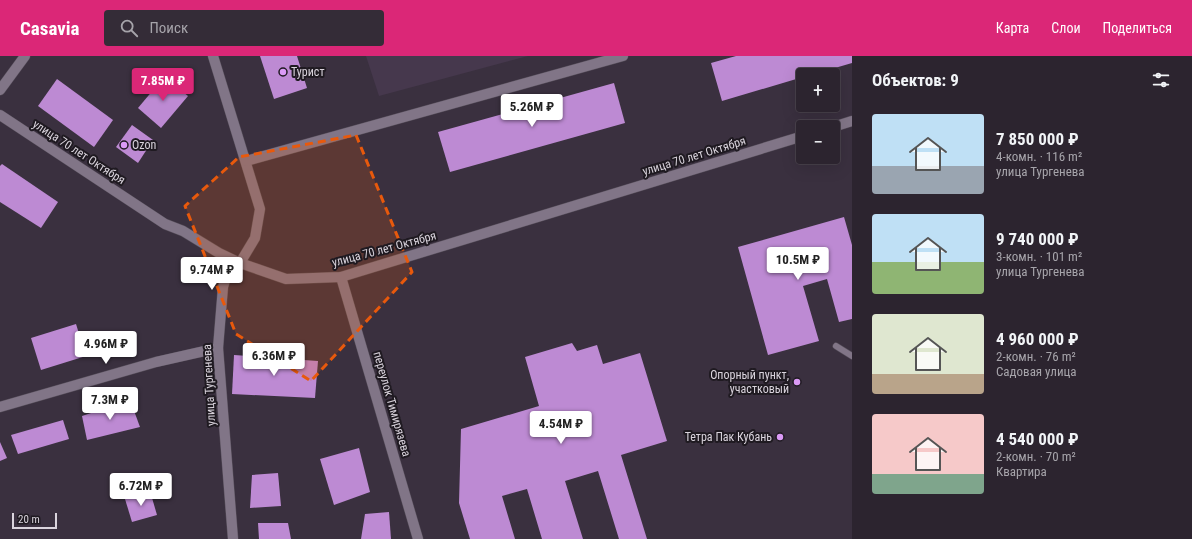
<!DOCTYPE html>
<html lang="ru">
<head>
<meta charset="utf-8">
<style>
	:root { --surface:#2c242f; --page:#342c37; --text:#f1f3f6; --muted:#a6a4aa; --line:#48414b; --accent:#db2777 }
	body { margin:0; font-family:"Roboto Condensed",sans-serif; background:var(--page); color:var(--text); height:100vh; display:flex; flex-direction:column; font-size:15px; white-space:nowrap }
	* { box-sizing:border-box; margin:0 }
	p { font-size:13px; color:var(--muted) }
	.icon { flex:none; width:22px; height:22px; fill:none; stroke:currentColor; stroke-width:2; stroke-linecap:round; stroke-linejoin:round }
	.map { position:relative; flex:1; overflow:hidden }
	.drawer { display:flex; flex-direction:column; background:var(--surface); width:340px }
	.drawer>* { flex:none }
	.buttons { position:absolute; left:796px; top:12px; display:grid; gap:8px }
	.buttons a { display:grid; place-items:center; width:44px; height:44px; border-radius:4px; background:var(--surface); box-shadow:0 4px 16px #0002,0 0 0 1px var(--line); font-size:20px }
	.scale { position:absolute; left:12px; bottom:10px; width:45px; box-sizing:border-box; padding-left:4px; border:2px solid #dad4dd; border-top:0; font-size:11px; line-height:14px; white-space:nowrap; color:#dad4dd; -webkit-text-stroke:3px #1f1a21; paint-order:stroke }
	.price { position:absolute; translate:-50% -34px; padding:0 9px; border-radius:4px; background:#fff; color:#222; font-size:13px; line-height:26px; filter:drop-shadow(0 1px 2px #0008) }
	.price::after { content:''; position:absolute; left:50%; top:24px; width:12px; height:9px; margin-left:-6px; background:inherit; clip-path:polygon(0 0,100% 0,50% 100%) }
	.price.on { background:var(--accent); color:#fff }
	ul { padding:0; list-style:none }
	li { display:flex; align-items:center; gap:12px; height:100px; padding:0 20px }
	li span { display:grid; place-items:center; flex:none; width:112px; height:80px; border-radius:4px; color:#555 }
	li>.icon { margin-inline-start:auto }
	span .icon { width:48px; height:48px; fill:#fffc; stroke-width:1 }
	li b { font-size:17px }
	h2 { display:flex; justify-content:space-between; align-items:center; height:48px; padding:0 20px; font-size:17px }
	header { display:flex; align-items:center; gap:24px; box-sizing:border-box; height:56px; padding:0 20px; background:var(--accent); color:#fff }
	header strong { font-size:19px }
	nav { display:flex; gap:22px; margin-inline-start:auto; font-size:14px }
	.search { width:280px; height:36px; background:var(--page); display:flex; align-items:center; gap:10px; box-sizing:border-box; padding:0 14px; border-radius:4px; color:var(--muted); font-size:15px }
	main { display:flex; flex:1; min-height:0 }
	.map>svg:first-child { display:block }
	.built { fill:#46384d }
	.building { fill:#bd8ad3 }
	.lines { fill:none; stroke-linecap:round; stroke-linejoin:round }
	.lane-casing { stroke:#554d59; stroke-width:7 }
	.street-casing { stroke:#554d59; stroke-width:11 }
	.secondary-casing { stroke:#554d59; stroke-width:11 }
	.lane { stroke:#817587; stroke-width:6 }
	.street { stroke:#817587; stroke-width:10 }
	.secondary { stroke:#817587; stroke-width:10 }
	.marked { fill:#e8590c; fill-opacity:0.2; stroke:#e8590c; stroke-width:3; stroke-dasharray:8 5; stroke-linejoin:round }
	.poi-dot { fill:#db9af6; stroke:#1f1a21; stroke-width:1.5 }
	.labels { text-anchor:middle; stroke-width:4; stroke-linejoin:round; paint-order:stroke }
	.poi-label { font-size:12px; fill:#dad4dd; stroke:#1f1a21; text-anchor:start }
	.street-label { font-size:12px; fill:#dad4dd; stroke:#1f1a21 }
</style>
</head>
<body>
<header>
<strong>Casavia</strong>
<div class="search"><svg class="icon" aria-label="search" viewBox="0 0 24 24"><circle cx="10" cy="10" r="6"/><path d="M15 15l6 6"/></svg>Поиск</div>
<nav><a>Карта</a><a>Слои</a><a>Поделиться</a></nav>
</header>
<main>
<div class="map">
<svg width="852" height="483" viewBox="0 0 852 483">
	<rect width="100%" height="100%" fill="#3a303f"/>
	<polygon class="built" points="366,0 528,0 379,40"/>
	<g class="building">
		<polygon points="260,0 297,0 307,32 274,43"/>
		<polygon points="736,0 852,0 852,7 811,19 803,19 803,21 722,45 711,7"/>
		<polygon points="164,21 188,40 161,72 138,52"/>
		<polygon points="57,23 113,64 94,91 38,50"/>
		<polygon points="614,27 625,67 450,116 438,76"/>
		<polygon points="132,69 153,84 138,107 116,91"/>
		<polygon points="2,108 58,146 41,172 0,146 0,110"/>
		<polygon points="844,161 852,189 852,263 839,266 827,223 803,230 819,285 768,299 738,191"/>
		<polygon points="76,268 86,300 41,314 31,282"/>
		<polygon points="572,287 577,295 597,289 603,308 640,297 667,385 621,399 647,483 619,483 598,415 565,425 583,483 542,483 527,433 502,440 515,483 470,483 459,447 461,373 539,350 525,301"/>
		<polygon points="234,299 318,305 315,342 232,338"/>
		<polygon points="130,344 140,371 87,384 82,360"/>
		<polygon points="63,364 69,383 18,398 11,379"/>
		<polygon points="0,386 7,402 0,405"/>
		<polygon points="359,392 370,436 334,449 320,403"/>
		<polygon points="278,417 281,450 250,452 252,419"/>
		<polygon points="150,435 157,459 132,466 125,443"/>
		<polygon points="389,456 391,483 361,483 365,458"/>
		<polygon points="258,467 288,467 291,483 259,483"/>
	</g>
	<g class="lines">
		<defs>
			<polyline id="lane" points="836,290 852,300"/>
			<g id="street">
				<polyline points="213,0 260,153 255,182 240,207 227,218 223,231 218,292 233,483"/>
				<polyline points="0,34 25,0"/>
				<polyline points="246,105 623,0"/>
				<polyline points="341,221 418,483"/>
				<polyline points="0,351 156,306 218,292"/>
			</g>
			<g id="secondary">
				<polyline points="0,59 165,168 183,175 219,197 240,207 286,223 341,221 803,80"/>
				<polyline points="833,71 852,65"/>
			</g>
		</defs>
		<use href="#lane" class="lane-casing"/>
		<use href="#street" class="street-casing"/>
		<use href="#secondary" class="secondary-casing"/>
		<use href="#lane" class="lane"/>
		<use href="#street" class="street"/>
		<use href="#secondary" class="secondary"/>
	</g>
	<path class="marked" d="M 356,79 L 412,216 L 311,325 L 236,278 L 185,150 L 239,101 Z"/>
	<g class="poi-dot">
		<circle cx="283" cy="16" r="4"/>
		<circle cx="124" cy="89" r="4"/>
		<circle cx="797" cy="326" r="4"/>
		<circle cx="780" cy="381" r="4"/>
	</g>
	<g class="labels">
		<g class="poi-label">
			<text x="291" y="20">Турист</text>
			<text x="132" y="93">Ozon</text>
			<text x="789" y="323" text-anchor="end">Опорный пункт,<tspan x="789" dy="14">участковый</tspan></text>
			<text x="772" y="385" text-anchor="end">Тетра Пак Кубань</text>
		</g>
		<g class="street-label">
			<text transform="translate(79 96) rotate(33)" y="4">улица 70 лет Октября</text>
			<text transform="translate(694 100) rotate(-17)" y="4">улица 70 лет Октября</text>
			<text transform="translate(384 193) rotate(-15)" y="4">улица 70 лет Октября</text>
			<text transform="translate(209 329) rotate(-93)" y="4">улица Тургенева</text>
			<text transform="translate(392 348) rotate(74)" y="4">переулок Тимирязева</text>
		</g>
	</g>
</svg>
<div class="buttons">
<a>+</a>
<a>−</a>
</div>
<div class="scale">20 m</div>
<b class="price on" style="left:163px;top:46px">7.85M ₽</b>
<b class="price" style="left:532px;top:72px">5.26M ₽</b>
<b class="price" style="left:798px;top:225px">10.5M ₽</b>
<b class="price" style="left:212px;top:235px">9.74M ₽</b>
<b class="price" style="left:106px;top:309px">4.96M ₽</b>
<b class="price" style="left:274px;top:321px">6.36M ₽</b>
<b class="price" style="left:110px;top:365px">7.3M ₽</b>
<b class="price" style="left:561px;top:389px">4.54M ₽</b>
<b class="price" style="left:141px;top:451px">6.72M ₽</b>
</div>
<section class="drawer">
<h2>Объектов: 9<svg class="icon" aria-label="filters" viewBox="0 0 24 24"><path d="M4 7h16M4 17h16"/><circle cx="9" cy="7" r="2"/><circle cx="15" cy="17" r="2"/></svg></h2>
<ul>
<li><span style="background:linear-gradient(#bfe0f5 65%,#9aa5b1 0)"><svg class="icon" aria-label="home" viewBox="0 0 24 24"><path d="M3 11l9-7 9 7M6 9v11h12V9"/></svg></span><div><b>7 850 000 ₽</b><p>4-комн. · 116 m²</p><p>улица Тургенева</p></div></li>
<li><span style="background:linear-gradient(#bfe0f5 60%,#8fb573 0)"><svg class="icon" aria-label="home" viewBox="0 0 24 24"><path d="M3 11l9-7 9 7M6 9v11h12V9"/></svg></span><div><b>9 740 000 ₽</b><p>3-комн. · 101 m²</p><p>улица Тургенева</p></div></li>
<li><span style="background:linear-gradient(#dfe7d0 75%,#b9a48a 0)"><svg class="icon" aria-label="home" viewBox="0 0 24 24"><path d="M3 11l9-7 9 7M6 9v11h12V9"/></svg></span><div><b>4 960 000 ₽</b><p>2-комн. · 76 m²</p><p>Садовая улица</p></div></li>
<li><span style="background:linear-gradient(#f6c9c9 75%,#7fa58c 0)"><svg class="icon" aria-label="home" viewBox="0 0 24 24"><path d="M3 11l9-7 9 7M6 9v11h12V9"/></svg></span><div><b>4 540 000 ₽</b><p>2-комн. · 70 m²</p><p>Квартира</p></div></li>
</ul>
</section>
</main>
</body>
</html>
